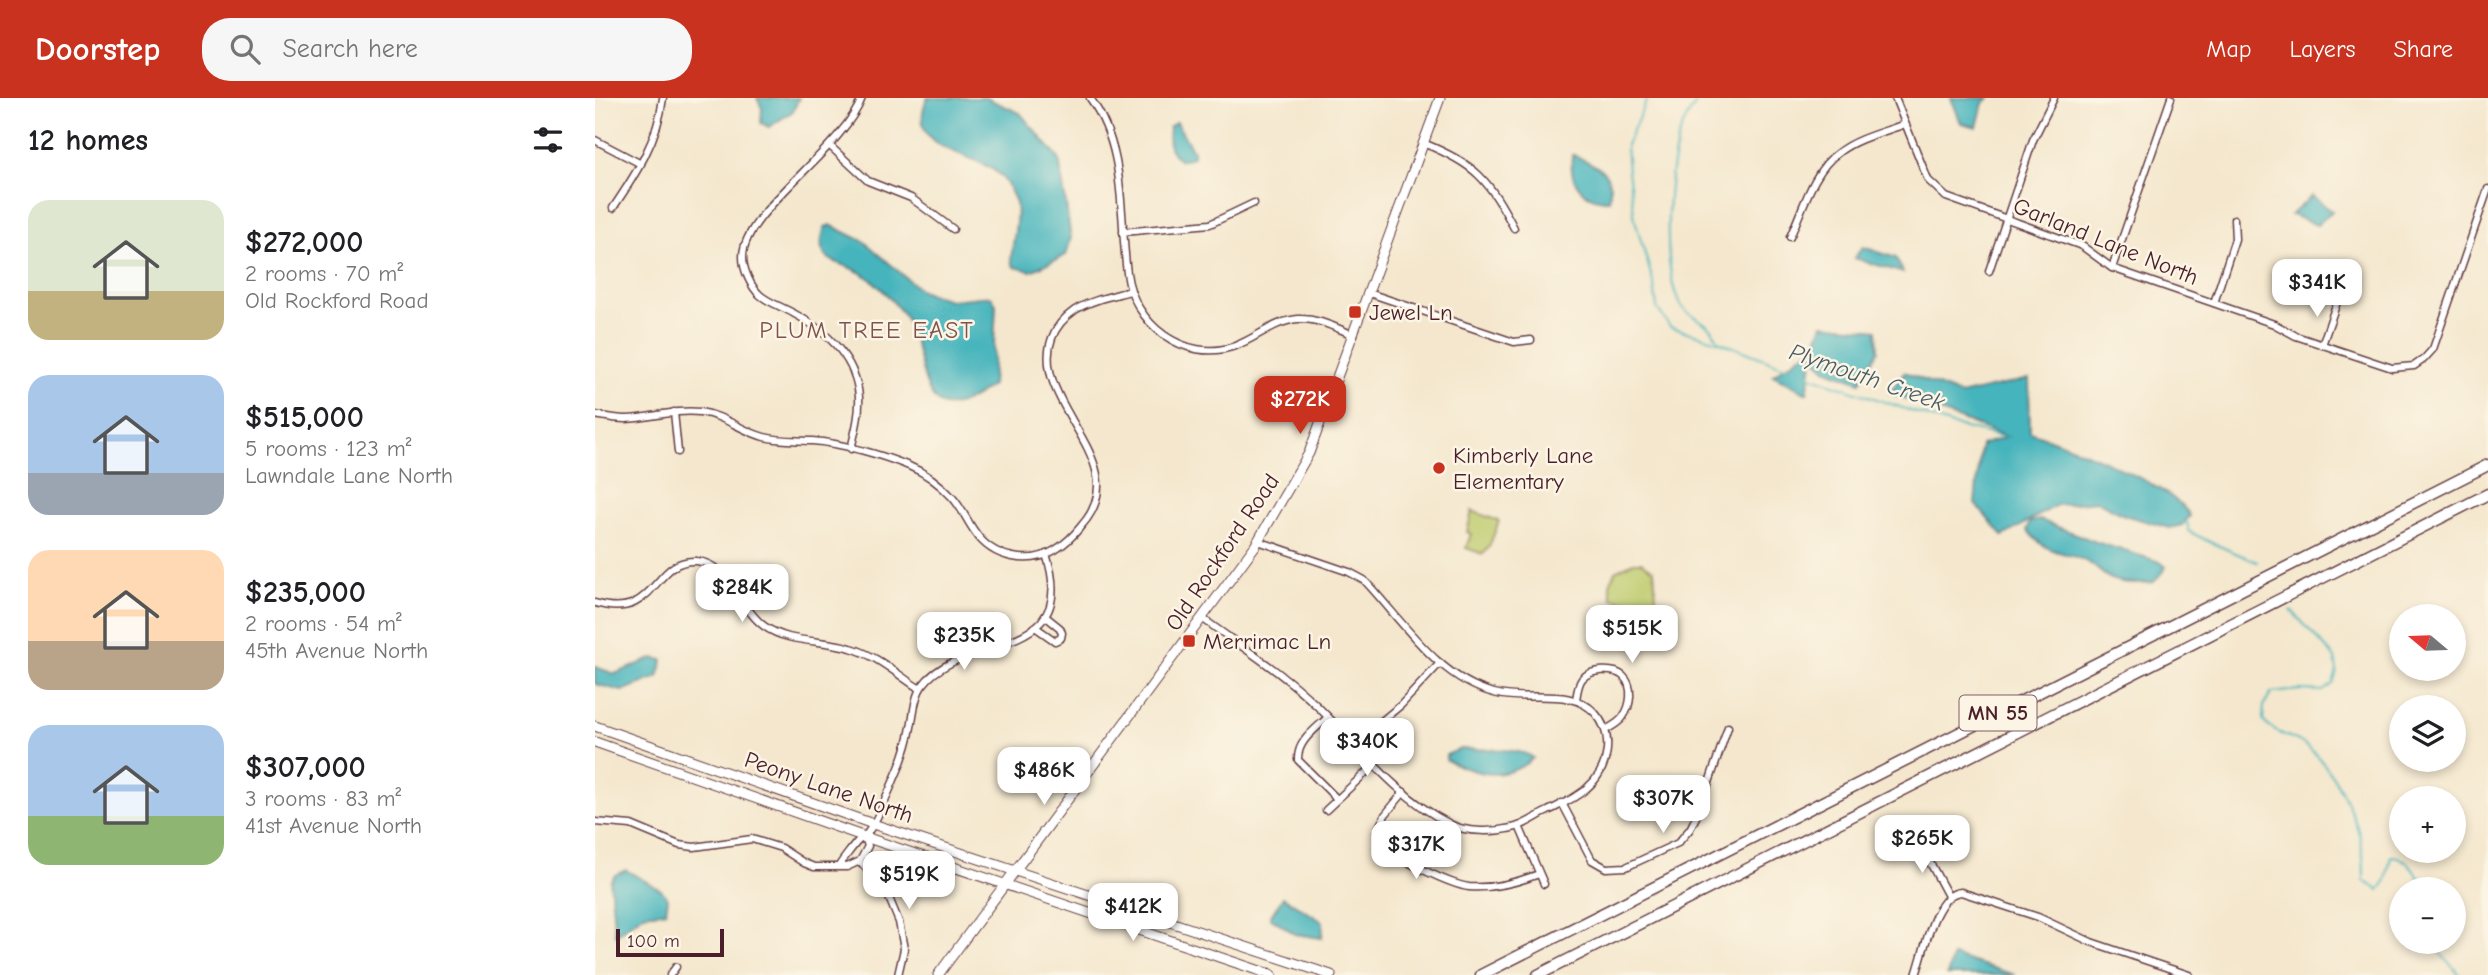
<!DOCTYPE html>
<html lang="en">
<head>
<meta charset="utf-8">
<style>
	:root { --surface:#fff; --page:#f6f6f6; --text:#202124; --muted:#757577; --accent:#c8321e }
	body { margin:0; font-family:"Comic Neue",sans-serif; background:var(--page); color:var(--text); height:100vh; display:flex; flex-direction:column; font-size:26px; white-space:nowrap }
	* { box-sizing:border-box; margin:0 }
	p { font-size:23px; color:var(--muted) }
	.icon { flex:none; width:38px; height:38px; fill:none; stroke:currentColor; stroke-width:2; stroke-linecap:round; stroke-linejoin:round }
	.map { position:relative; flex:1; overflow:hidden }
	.sheet { display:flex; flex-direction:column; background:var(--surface); width:595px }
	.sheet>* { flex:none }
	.needle { width:46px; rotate:289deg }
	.controls { position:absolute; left:1794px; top:506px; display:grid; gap:14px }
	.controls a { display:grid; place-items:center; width:77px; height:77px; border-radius:50%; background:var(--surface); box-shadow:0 4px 10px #0003; font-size:35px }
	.scale { position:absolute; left:21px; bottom:18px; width:108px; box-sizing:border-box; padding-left:7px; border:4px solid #4a1f2b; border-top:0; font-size:19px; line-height:24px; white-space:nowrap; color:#4a1f2b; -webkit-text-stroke:5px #fcf5e5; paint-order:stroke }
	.price { position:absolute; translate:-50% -60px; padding:0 16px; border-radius:14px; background:#fff; color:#222; font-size:23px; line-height:46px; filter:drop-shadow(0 2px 4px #0008) }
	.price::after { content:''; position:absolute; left:50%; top:42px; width:21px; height:16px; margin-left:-10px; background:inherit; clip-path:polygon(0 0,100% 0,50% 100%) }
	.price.on { background:var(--accent); color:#fff }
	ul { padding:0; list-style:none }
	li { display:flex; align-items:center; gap:21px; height:175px; padding:0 28px }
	li span { display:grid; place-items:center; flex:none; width:196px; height:140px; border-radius:21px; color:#555 }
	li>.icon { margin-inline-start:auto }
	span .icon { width:84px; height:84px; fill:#fffc; stroke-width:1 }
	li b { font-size:30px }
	h2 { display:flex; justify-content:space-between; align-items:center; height:84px; padding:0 28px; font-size:30px }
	header { display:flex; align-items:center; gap:42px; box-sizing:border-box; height:98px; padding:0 35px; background:var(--accent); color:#fff }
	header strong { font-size:33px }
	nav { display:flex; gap:38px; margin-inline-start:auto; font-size:24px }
	.search { width:490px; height:63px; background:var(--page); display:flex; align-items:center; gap:18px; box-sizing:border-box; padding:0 24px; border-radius:28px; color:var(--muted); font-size:26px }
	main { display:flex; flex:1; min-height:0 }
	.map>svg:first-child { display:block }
	.green { fill:#becb6d; stroke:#84754c; stroke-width:2 }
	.water { fill:#45b4bc; stroke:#486a74; stroke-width:2 }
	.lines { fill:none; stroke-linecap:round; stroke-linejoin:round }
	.stream { stroke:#45b4bc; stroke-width:2 }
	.street-casing { stroke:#643d43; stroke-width:9 }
	.secondary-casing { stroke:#643d43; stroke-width:11 }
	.primary-casing { stroke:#643d43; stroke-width:13 }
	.street { stroke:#fff; stroke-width:6 }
	.secondary { stroke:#fff; stroke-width:9 }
	.primary { stroke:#fff; stroke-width:10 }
	.poi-dot { fill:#c8321e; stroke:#fcf5e5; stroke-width:2.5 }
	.labels { text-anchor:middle; stroke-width:5; stroke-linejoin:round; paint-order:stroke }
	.shield { fill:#fcf5e5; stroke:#7f5f63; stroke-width:2 }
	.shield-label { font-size:21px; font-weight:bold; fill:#4a1f2b }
	.street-label { font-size:23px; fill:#4a1f2b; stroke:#fcf5e5 }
	.poi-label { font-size:23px; fill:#4a1f2b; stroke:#fcf5e5; text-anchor:start }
	.neighbourhood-label { font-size:24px; letter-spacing:2px; fill:#7f534d; stroke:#fcf5e5 }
	.water-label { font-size:24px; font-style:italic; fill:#485b65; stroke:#fcf5e5 }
</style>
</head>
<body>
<header>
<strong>Doorstep</strong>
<div class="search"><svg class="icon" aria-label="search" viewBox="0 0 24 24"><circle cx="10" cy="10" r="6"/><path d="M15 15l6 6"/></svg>Search here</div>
<nav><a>Map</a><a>Layers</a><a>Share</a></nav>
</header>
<main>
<section class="sheet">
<h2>12 homes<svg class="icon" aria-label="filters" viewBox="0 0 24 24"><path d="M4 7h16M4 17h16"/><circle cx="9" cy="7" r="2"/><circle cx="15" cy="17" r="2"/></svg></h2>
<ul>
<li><span style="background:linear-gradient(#dfe7d0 65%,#c2b280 0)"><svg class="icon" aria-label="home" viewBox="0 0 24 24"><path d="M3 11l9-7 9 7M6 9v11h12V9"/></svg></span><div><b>$272,000</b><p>2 rooms · 70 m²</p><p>Old Rockford Road</p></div></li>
<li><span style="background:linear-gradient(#a9c7e8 70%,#9aa5b1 0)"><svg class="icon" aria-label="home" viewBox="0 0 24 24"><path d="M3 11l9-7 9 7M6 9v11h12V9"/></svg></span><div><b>$515,000</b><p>5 rooms · 123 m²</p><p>Lawndale Lane North</p></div></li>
<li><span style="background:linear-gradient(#ffd9b3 65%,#b9a48a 0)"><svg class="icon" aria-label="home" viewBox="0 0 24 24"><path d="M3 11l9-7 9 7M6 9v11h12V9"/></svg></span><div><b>$235,000</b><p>2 rooms · 54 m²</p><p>45th Avenue North</p></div></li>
<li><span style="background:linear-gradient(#a9c7e8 65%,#8fb573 0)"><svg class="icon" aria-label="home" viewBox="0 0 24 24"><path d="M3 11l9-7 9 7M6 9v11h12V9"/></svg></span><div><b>$307,000</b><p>3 rooms · 83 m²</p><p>41st Avenue North</p></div></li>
</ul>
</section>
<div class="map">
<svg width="1893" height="877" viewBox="0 0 1893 877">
	<rect width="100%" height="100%" fill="#fcf5e5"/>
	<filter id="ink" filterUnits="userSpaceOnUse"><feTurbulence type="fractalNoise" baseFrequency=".0143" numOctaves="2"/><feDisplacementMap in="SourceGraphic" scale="14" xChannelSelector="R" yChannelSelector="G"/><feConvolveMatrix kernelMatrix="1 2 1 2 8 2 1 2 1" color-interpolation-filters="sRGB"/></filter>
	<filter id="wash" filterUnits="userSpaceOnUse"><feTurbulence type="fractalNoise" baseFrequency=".00686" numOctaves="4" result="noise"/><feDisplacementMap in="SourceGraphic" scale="28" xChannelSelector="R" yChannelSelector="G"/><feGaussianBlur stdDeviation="1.57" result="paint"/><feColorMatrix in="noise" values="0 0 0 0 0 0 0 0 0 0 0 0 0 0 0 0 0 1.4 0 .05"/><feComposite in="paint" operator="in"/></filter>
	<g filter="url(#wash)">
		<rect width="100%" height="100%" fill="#f4e7cd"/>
		<g class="green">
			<polygon points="877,413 904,423 894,449 888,456 871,450 876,436 872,434"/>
			<path d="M 1038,464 L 1046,464 L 1059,472 L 1061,500 C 1049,516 1033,505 1017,500 L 1015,486 L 1020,473 Z"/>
		</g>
		<g class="water">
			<polygon points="162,0 204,0 198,13 174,29 166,25 167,10"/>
			<path d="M 332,0 L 391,0 L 425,15 L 464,61 L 476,140 L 471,157 L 436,173 L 419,169 L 416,162 C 417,148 425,114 420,102 C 417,96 412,84 407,79 C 379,50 309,57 332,0 Z"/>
			<polygon points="1356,0 1394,0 1388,5 1382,29 1366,25"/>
			<path d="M 581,24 L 598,53 L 598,59 L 585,62 C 574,53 572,45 574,30 Z"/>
			<path d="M 978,57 C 1001,67 1020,73 1014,102 C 988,102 972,83 978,57 Z"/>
			<polygon points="1717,98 1737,113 1722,127 1696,117"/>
			<path d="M 235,127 L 270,144 L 326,193 L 355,202 L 396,198 L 401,207 L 397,287 C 324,342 334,275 314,226 C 310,217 301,207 295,200 C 287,191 276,180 266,175 C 242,161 217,166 230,129 Z"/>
			<polygon points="1268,149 1301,160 1308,175 1259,160"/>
			<polygon points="1228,226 1282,232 1283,253 1265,284 1232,272 1218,259 1212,295 1178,277 1219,249"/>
			<path d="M 1309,274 L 1365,297 L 1434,281 L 1435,334 C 1470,346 1579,387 1595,418 L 1587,427 L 1575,430 L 1529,417 L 1502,403 L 1462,407 L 1408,438 L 1380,406 L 1386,347 L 1412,339 L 1295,295 Z"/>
			<path d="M 1445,422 L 1501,444 L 1565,464 L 1571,469 L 1559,484 C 1549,485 1536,486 1526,484 C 1512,482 1505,472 1494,465 C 1467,450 1457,461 1432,432 L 1435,424 Z"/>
			<polygon points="58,560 68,562 63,579 27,593 0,586 0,569 20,576"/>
			<path d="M 866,651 C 883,652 927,649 938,660 C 910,685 882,676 851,662 L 851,657 Z"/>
			<polygon points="31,772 66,792 73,800 71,813 49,816 20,837 15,783 20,777"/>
			<polygon points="688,799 728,824 727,840 700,836 675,819"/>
			<polygon points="1358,858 1420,877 1352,877"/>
		</g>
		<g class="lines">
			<g class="stream">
				<polyline points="1053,0 1031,47 1033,73 1040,122 1059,187 1062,210 1075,229 1123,243 1190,269"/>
				<path d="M 1104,0 C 1099,9 1092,18 1088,27 C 1072,64 1066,166 1083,202 C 1093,223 1112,218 1123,242"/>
				<polyline points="1215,278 1357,327 1413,340"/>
				<polyline points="1588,424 1593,426 1593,433 1617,445 1662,464"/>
				<path d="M 1696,512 L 1740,560 L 1742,573 L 1738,586 L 1728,593 L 1705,592 L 1676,595 L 1669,608 L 1668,623 C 1680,637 1696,637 1710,647 C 1736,666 1763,719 1767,751 C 1769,761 1769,773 1769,783 L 1784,792 L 1791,782 L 1796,758 C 1816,758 1820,781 1835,791"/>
				<polyline points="1835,844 1865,877"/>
			</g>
		</g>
	</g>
	<g filter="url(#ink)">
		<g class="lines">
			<defs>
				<g id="street">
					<path d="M 495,0 C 532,51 524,116 532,175 C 538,225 589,266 640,248 C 662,240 679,223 703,221 C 723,220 741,230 759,237"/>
					<polyline points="1300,0 1333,82 1351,99 1487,148 1517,170 1679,226 1701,238 1797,270 1819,268 1829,261 1838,251 1893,91"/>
					<polyline points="0,42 46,66"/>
					<path d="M 828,45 C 881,66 893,81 919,130"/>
					<polyline points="235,48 273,83 316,100 358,131"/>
					<path d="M 18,110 C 41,76 63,42 68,0"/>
					<polyline points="528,134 615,126 659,105"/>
					<path d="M 1195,139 C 1208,111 1218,72 1244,54 C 1262,40 1289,34 1310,26"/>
					<polyline points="1517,170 1576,0"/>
					<polyline points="1394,173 1438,42 1459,0"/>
					<polyline points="774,195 919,244 936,242"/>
					<polyline points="1619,205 1640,141 1639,121"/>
					<polyline points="1727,247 1742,204"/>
					<polyline points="79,314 83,354"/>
					<path d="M 0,317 C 11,319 21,321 31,321 C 57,320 80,311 105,314 C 128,317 147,333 169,339 C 185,343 201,342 217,343 C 246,345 287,357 314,368 C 331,375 345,386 357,399 C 367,410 372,423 380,434 C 397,460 434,468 460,452 C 470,446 480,436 487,427 C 543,364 433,305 457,240 C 461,229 470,219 480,212 C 496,202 517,198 535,193"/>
					<path d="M 256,351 C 260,334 265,316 264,299 C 261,259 230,232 198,215 C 188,209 174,205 165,197 C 156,189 148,172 148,159 C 147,114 248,52 267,0"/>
					<path d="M 0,505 C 63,524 57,460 101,463 C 134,465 144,510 169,528 C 194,546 227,541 256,550 C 281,557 303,577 325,591"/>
					<path d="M 607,520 C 645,548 687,574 721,607 C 764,648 800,698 855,726 C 871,735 900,734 917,730 C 929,728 940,719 951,714 C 965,707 980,701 992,690 C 1014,671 1020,637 1000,615 C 976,588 933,605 899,595 C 842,580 808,523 769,482 L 754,474 L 663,443"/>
					<polyline points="440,529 460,543 466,540 467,535 465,530 450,518"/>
					<path d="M 981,602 C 982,595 983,586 987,581 C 995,571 1019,570 1028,578 C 1039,588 1036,608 1028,619 C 1024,625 1017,628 1011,632"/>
					<path d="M 733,619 C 720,632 702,643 703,662 L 741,700"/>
					<polyline points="759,646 806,607 845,565"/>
					<path d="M 809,694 L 790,717 L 782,734 C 783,736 786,743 786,745 C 796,759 857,787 874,789 C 897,791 923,784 944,776"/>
					<polyline points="967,705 997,762 1011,770 1031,769 1083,745 1095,731 1105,711 1133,629"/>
					<polyline points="731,712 779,667"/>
					<polyline points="0,724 36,727 84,747 99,749 157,741 186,750 209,765 219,769 252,769 265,763 273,748 270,739"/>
					<polyline points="924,728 949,786"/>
					<polyline points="1324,744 1353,798"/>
					<polyline points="265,763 292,795 304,824 309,851 303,877"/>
					<path d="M 244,768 C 246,764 260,746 263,743 C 270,737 265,745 271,737 C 283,723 296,688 304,670 C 309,657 314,642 316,629 C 319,616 319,599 327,588 C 367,533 487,564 451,456"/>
					<polyline points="75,877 81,869"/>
					<path d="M 1321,877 C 1329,855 1339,795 1366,794 L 1443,819 L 1496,844 L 1594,877"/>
				</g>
				<g id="secondary">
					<polyline points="0,628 278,726 736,877"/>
					<polyline points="0,644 270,739 677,877"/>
					<polyline points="343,877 660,448 714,355 845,0"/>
				</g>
				<g id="primary">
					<polyline points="674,876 675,877"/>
					<polyline points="886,877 1893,367"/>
					<polyline points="943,877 1893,396"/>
				</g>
			</defs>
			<use href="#street" class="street-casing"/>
			<use href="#secondary" class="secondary-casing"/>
			<use href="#primary" class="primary-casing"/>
			<use href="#street" class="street"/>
			<use href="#secondary" class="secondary"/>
			<use href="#primary" class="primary"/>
		</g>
	</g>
	<g class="poi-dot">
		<rect x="753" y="207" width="14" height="14" rx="3.5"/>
		<circle cx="844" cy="370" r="7"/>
		<rect x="587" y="536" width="14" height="14" rx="3.5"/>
	</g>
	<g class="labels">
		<rect class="shield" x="1364.5" y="597.5" width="77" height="35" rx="5"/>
		<g class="shield-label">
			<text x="1403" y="622">MN 55</text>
		</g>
		<g class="street-label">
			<text transform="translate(1511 143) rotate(22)" y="8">Garland Lane North</text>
			<text transform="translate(627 454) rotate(-56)" y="8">Old Rockford Road</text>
			<text transform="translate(234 689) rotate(19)" y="8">Peony Lane North</text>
		</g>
		<g class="poi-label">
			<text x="774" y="222">Jewel Ln</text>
			<text x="858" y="365">Kimberly Lane<tspan x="858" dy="26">Elementary</tspan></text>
			<text x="608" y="551">Merrimac Ln</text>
		</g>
		<g class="neighbourhood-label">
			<text x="272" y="240">PLUM TREE EAST</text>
		</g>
		<g class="water-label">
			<text transform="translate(1272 279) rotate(19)" y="8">Plymouth Creek</text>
		</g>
	</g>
</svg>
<div class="controls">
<a><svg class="needle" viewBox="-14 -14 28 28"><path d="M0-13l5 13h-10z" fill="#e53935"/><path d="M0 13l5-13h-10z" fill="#757577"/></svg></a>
<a><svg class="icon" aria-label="layers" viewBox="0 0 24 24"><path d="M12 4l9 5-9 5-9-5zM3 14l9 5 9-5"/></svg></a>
<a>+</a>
<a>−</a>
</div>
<div class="scale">100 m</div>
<b class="price" style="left:1722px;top:221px">$341K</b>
<b class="price on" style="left:705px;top:338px">$272K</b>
<b class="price" style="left:147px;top:526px">$284K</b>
<b class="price" style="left:1037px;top:567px">$515K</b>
<b class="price" style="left:369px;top:574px">$235K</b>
<b class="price" style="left:772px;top:680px">$340K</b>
<b class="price" style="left:449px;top:709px">$486K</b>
<b class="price" style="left:1068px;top:737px">$307K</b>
<b class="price" style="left:1327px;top:777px">$265K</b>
<b class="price" style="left:821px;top:783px">$317K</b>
<b class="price" style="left:314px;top:813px">$519K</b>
<b class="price" style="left:538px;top:845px">$412K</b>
</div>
</main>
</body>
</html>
